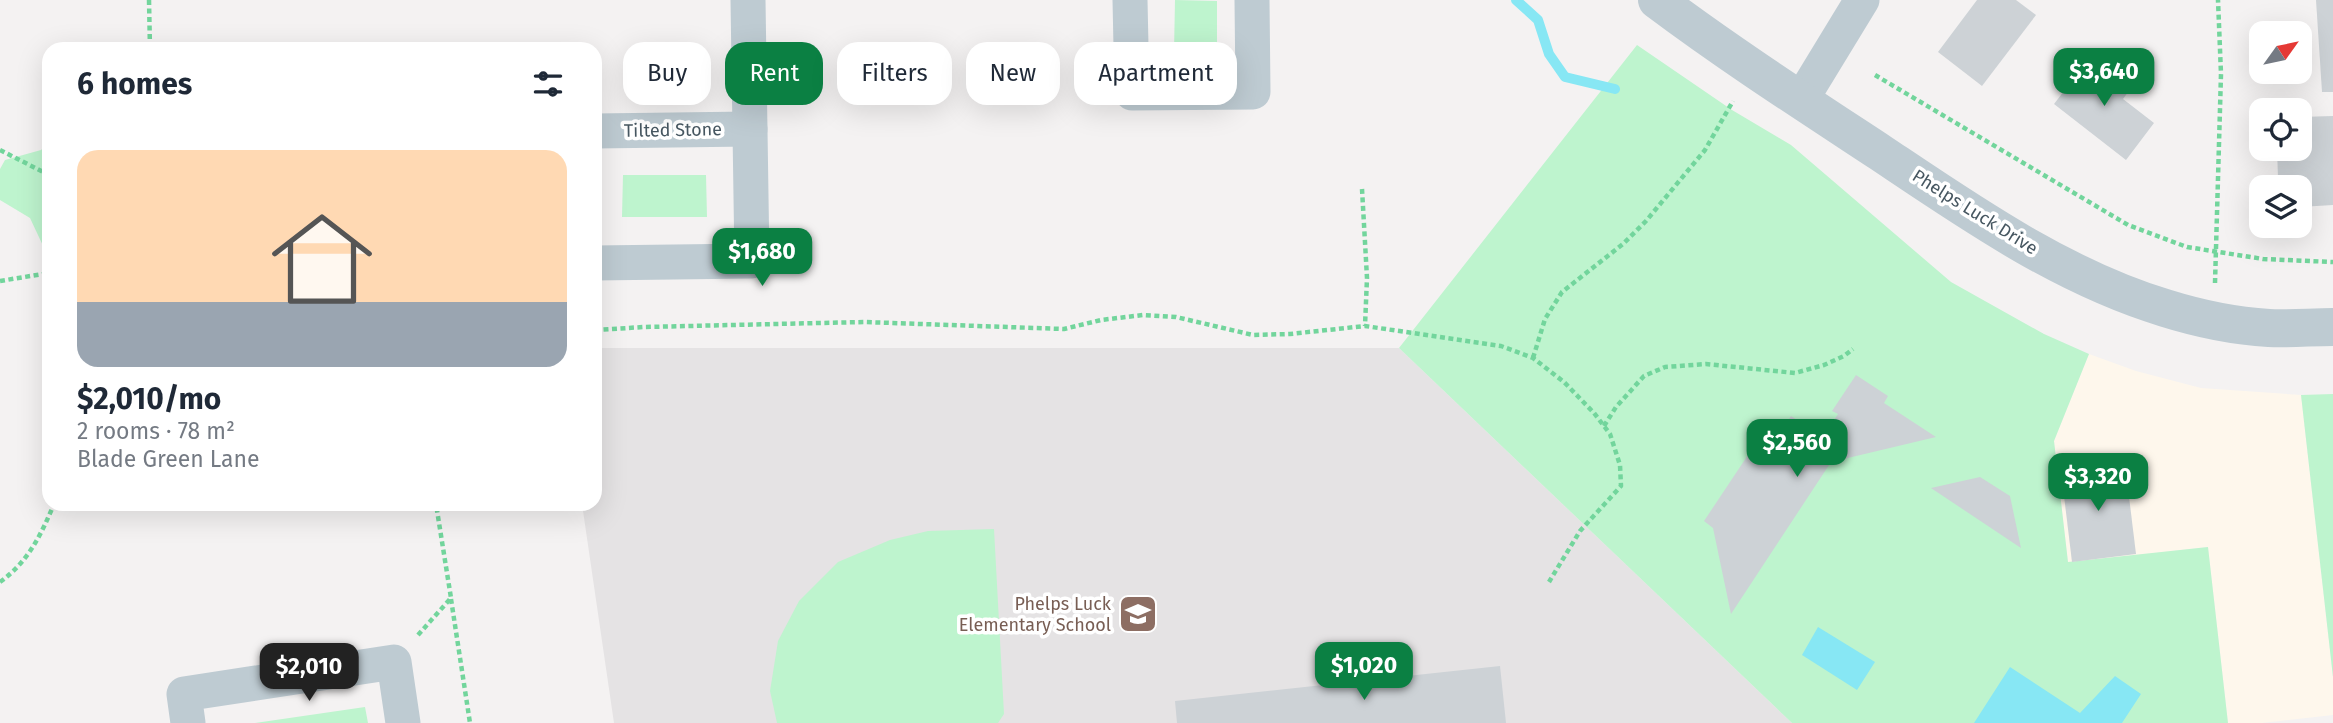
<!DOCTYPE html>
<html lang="en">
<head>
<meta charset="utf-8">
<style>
	:root { --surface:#fff; --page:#f2f2f3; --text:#1f2937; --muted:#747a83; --line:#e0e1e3; --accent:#0b8043 }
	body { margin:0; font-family:"Fira Sans",sans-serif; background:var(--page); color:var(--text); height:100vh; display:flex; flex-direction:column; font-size:26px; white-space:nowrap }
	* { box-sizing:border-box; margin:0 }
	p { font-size:23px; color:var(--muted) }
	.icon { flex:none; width:38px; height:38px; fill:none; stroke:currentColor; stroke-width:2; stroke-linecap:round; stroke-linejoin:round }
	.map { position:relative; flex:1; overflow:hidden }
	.sheet { position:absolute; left:42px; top:42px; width:560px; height:469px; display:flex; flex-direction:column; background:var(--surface); border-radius:21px; box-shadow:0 7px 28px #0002 }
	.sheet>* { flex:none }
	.guide { position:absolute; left:623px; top:42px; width:665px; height:63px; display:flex; gap:14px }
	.needle { width:46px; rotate:57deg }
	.tools { position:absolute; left:2249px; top:21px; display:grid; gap:14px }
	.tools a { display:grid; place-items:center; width:63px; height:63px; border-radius:14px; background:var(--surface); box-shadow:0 7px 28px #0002; font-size:35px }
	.price { position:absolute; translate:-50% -60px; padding:0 16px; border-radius:14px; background:var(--accent); color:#fff; font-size:23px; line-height:46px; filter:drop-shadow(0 2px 4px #0008) }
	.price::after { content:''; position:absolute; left:50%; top:42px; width:21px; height:16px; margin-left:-10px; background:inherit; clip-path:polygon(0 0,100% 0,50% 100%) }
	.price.on { background:#222; color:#fff }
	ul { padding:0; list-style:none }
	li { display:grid; align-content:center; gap:14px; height:371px; padding:0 35px }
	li+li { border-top:2px solid var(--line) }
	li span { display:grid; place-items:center; height:217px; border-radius:21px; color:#555 }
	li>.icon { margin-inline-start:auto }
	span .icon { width:126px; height:126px; fill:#fffc; stroke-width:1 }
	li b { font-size:30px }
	h2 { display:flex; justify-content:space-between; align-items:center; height:84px; padding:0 35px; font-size:30px }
	.chip { padding:0 24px; border-radius:21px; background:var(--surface); box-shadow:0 7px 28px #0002; font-size:24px; line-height:63px }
	.chip.on { background:var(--accent); color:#fff }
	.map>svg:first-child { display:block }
	.commercial { fill:#fef7ec }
	.education { fill:#e5e3e4 }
	.green { fill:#bef4ce }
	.water { fill:#87e7f4 }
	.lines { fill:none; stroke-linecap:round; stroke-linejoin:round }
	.stream { stroke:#87e7f4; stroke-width:10 }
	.building { fill:#cdd2d6 }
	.path { stroke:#72d59c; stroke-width:4.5; stroke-dasharray:5 3.5; stroke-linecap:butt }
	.minor { stroke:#becbd2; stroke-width:35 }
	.tertiary { stroke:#becbd2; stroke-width:38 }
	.labels { text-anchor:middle; stroke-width:7; stroke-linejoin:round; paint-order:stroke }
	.street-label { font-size:18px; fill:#475761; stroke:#fff }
	.education-label { font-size:18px; fill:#785e54; stroke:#fff; text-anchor:end }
</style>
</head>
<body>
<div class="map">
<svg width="2333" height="723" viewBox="0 0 2333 723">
	<rect width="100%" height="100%" fill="#f4f2f2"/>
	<polygon class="commercial" points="2089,354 2136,371 2201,388 2301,395 2333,677 2333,715 2262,723 2228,723 2208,547 2068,563 2054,441"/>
	<polygon class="education" points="595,348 1399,348 1792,723 614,723 582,504 595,504"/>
	<g class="green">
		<polygon points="1175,0 1217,1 1217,52 1174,52"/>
		<polygon points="1637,45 1732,110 1791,145 1951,282 2044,334 2089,354 2054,441 2068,562 2208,547 2228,723 1792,723 1399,348"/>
		<polygon points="49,143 49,248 45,250 30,218 0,200 0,169 5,160 41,150"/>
		<polygon points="623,175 706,175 707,217 622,217"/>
		<polygon points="2333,394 2333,677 2301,395"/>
		<polygon points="994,529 1004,714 998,723 777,723 770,691 778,641 799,601 838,562 890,540 928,531"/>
		<polygon points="365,707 368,723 255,723"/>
	</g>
	<g class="water">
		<polygon points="1818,627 1875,662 1857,690 1802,655"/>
		<polygon points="2010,667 2080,713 2115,676 2141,694 2122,723 1974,723"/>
	</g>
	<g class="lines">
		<polyline class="stream" points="1516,0 1538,20 1549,54 1565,77 1615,89"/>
	</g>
	<g class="building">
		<polygon points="1977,0 2016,0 2036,15 1982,86 1938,52"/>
		<polygon points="2316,0 2333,0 2333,92 2322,92"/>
		<polygon points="2091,56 2131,88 2123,99 2154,123 2126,160 2054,104"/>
		<polygon points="2333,116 2333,205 2300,207 2300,187 2291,187 2290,177 2278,178 2277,149 2300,149 2300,117"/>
		<polygon points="1856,375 1888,396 1884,403 1936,437 1831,462 1731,614 1713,528 1704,521 1750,452 1759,459 1771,456 1775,450 1770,447 1791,416 1823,437 1838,414 1832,411"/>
		<polygon points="2125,464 2136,554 2072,562 2061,471"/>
		<polygon points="1980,477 2010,496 2021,548 1931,488"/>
		<polygon points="1500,666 1506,723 1177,723 1175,701"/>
	</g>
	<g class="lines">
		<g class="path">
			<polyline points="149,0 150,49"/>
			<polyline points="1875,75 2128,225 2187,247 2263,259 2333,262"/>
			<polyline points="0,150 49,175"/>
			<polyline points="1362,189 1367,278 1365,326"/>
			<polyline points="0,281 49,273"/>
			<polyline points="2215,283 2221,74 2218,0"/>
			<polyline points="595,330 644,327 864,322 1064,329 1101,320 1143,315 1176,317 1253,335 1290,334 1365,326 1501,346 1533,358 1564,382 1594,413 1610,434 1620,465 1621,486 1580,531 1549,582"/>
			<polyline points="1533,358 1545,319 1562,292 1623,244 1646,221 1705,150 1733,101"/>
			<polyline points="1604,426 1616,407 1644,376 1665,367 1706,364 1795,373 1824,365 1844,356 1853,349"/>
			<path d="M 0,582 C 28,562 41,535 54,504"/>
			<polyline points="451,599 470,723"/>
			<polyline points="418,635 451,598 436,504"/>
		</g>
		<g class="minor">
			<polyline points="1130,0 1132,93 1253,92 1252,0"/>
			<polyline points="1801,100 1862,0"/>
			<polyline points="595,131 750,129"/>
			<polyline points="595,263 752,261 748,0"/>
			<polyline points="188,723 184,694 394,662 403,723"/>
		</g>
		<path class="tertiary" d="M 1657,0 C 1729,54 1805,103 1881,153 C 1969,212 2062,277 2165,308 C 2197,318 2235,326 2269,328 C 2290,329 2312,327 2333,327"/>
	</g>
	<defs>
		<symbol id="school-square" viewBox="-11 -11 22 22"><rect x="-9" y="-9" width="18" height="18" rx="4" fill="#8d6e63" stroke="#fff"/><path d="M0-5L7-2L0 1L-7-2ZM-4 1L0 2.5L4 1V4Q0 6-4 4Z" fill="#fff"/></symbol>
	</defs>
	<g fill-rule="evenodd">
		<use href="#school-square" x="1116" y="592" width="44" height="44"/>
	</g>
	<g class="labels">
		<g class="street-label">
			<text transform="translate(673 130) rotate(-1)" y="6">Tilted Stone</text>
			<text transform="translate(1975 212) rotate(32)" y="6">Phelps Luck Drive</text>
		</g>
		<g class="education-label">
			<text x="1111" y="610">Phelps Luck<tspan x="1111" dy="21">Elementary School</tspan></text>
		</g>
	</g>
</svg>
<div class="tools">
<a><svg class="needle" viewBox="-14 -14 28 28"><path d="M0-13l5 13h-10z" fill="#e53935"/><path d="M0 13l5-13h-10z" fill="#747a83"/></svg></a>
<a><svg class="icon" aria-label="locate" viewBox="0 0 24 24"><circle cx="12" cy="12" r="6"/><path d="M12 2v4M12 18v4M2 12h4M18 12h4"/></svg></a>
<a><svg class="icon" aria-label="layers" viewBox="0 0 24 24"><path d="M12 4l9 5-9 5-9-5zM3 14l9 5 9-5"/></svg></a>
</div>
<b class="price" style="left:2104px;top:108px">$3,640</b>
<b class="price" style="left:762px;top:288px">$1,680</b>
<b class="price" style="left:1797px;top:479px">$2,560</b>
<b class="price" style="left:2098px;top:513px">$3,320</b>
<b class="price" style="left:1364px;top:702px">$1,020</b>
<b class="price on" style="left:309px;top:703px">$2,010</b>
<div class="guide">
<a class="chip">Buy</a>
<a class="chip on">Rent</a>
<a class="chip">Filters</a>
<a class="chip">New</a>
<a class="chip">Apartment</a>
</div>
<section class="sheet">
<h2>6 homes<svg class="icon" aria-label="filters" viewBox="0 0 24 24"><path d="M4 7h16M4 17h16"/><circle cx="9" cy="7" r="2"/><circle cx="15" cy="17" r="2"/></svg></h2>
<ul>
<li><span style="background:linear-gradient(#ffd9b3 70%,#9aa5b1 0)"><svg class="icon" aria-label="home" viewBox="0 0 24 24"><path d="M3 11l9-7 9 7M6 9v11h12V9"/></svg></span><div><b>$2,010/mo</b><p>2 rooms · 78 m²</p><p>Blade Green Lane</p></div></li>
</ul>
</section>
</div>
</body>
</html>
